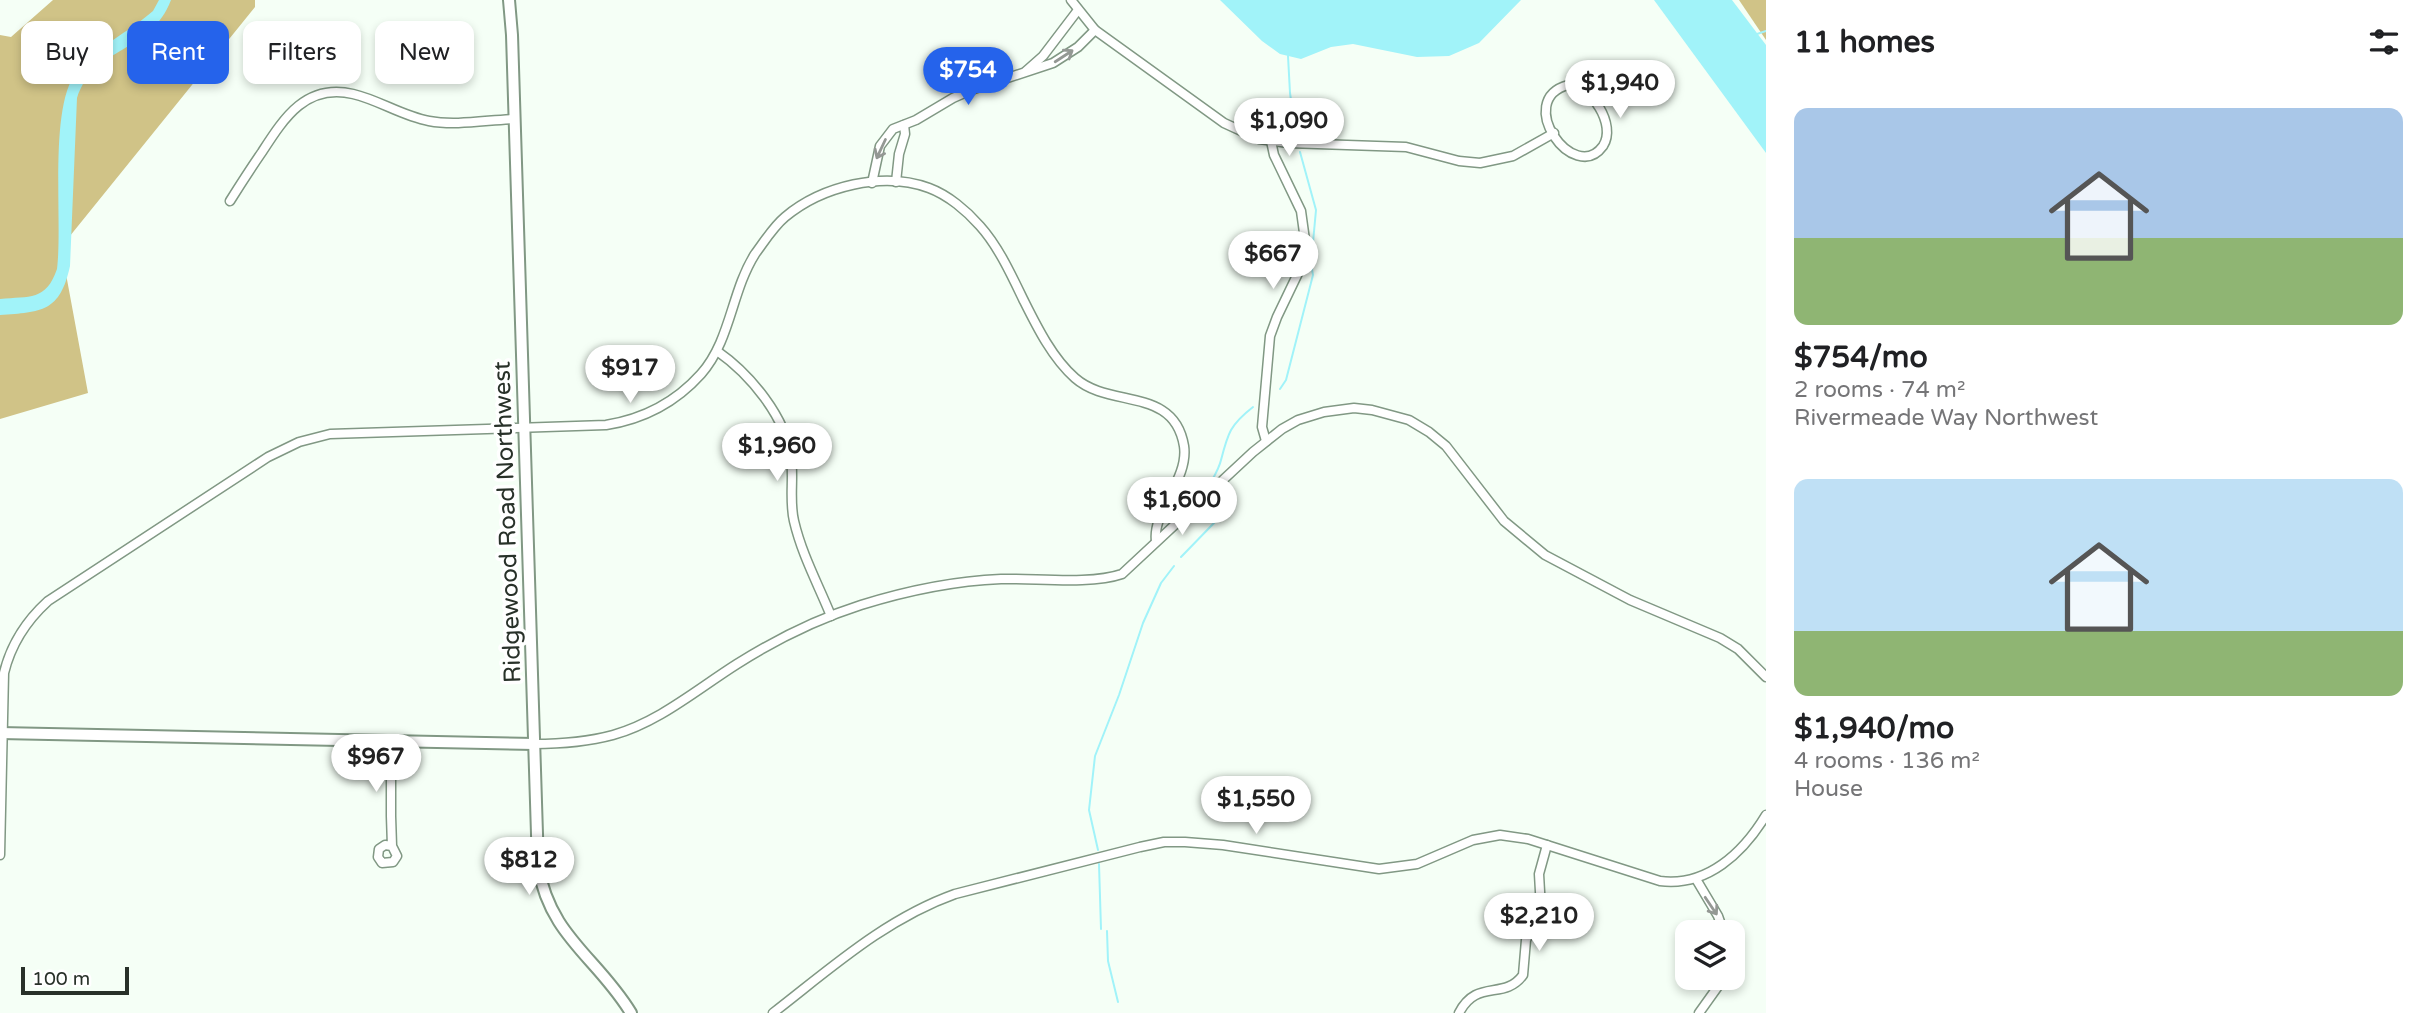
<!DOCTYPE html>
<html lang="en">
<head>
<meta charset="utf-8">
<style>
	:root { --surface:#fff; --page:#f6f6f6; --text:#202124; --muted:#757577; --accent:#2563eb }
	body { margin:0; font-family:"Varela Round",sans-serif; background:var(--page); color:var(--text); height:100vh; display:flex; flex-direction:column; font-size:26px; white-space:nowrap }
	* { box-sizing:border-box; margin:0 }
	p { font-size:23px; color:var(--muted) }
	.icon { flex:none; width:38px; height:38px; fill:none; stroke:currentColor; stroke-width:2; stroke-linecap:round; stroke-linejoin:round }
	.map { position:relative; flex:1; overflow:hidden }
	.panel { display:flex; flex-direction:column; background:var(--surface); width:665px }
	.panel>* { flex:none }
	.hud { position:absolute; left:21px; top:21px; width:665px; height:63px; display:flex; gap:14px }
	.tools { position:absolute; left:1675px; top:920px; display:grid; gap:14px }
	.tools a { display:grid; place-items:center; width:70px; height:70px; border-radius:14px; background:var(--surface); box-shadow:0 4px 10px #0003; font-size:35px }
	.scale { position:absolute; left:21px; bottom:18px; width:108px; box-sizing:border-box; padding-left:7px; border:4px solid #283129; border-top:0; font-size:19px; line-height:24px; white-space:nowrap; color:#283129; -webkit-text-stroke:5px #fff; paint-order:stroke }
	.price { position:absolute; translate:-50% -60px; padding:0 16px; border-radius:24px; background:#fff; color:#222; font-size:23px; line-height:46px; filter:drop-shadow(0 2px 4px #0008) }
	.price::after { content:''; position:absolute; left:50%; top:42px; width:21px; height:16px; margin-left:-10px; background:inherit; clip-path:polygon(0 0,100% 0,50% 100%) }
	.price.selected { background:var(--accent); color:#fff }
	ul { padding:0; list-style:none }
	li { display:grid; align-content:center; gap:14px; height:371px; padding:0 28px }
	li span { display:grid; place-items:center; height:217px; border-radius:14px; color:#555 }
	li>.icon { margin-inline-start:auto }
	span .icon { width:126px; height:126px; fill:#fffc; stroke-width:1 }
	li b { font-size:30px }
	h2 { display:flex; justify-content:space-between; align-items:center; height:84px; padding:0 28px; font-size:30px }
	.tag { padding:0 24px; border-radius:14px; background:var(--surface); box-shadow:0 4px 10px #0003; font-size:24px; line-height:63px }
	.tag.selected { background:var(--accent); color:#fff }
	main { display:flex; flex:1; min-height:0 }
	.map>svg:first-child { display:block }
	.forest { fill:#d0c387 }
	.water { fill:#a1f3f9 }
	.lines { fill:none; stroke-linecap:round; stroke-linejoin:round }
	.stream { stroke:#a1f3f9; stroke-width:2 }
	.minor-casing { stroke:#819884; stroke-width:11 }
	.tertiary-casing { stroke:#819884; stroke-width:14 }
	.minor { stroke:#fff; stroke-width:8 }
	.tertiary { stroke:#fff; stroke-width:10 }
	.oneway { stroke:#949894 }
	.labels { text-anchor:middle; stroke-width:7; stroke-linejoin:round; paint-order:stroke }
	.street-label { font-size:24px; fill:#283129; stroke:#fff }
</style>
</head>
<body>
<main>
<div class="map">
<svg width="1766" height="1013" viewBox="0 0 1766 1013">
	<rect width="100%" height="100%" fill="#f5fff6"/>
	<g class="forest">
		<polygon points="53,0 255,0 255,7 61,247 88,393 0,419 0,35 11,37"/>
		<polygon points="1739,0 1766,0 1766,40"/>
	</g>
	<g class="water">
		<path d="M 159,0 L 171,0 C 151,53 94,46 77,98 L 70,266 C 60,312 42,312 0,315 L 0,299 C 30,296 46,301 57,269 C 63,220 48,107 77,71 C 98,46 129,32 153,11 Z"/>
		<polygon points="1220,0 1521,0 1479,43 1449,56 1417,57 1353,44 1331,47 1301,59 1280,54 1262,41"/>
		<polygon points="1654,0 1732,0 1766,45 1766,153"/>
	</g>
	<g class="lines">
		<g class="stream">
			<polyline points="1757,34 1766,31"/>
			<polyline points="1288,56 1290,93 1296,135"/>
			<polyline points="1280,389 1286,380 1313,275 1311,264 1316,210 1300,152"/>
			<path d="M 1209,486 C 1213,478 1219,469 1221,460 C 1228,433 1230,425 1253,407"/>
			<polyline points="1181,557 1214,523 1225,504 1215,495"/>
			<polyline points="1098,850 1089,810 1095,756 1119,695 1143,623 1161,583 1174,566"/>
			<polyline points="1099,864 1101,929"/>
			<polyline points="1107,931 1108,961 1118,1002"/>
		</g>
		<defs>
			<g id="minor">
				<polyline points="1071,0 1095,30 1224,123 1259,139 1288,143 1406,147 1459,161 1480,163 1513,156 1554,133"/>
				<polyline points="1026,71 1043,56 1078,10"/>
				<path d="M 1568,85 C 1591,85 1617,125 1603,146 C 1574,186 1513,100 1568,85 Z"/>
				<polyline points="896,182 899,154 905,134 904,125"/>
				<polyline points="872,183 880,146 893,129 916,120 953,98 971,90 1053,63 1078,47 1095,30"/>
				<path d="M 230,201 C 240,185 251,168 262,152 C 284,118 306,83 353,94 C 379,100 402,116 429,121 C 456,126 487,120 514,119"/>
				<path d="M 717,351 C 750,374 786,417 791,458 C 794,479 789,500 794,521 C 802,555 818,584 831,616"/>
				<polyline points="1266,441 1262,427 1270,336 1277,317 1301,267 1305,240 1301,211 1274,155 1271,141"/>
				<polyline points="391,741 391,816 392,846 397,856 393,862 382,863 378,857 379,849 385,845 392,846"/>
				<path d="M 534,744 C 561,744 587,742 613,735 C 659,722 696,690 737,664 C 775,640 817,619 861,605 C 906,591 953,581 1001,579 C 1036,578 1090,585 1122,574 L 1253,452 L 1282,429 L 1298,420 L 1324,412 L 1354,408 L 1372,410 L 1409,420 L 1429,432 L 1446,446 L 1504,521 L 1545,555 L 1630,600 L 1720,638 L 1738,649 L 1766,677"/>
				<path d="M 0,855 L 4,673 C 11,644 26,621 48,601 L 268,457 L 299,442 L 330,434 L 606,425 C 644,419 675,403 701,374 C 731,340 731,292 755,254 C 764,242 773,227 785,217 C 822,186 883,171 929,188 C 948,195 967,211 980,226 C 998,246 1011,274 1023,299 C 1036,325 1052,358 1075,378 C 1110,409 1174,386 1184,446 C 1189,479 1152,512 1156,541"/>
				<polyline points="1696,879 1718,916 1724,933"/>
				<path d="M 773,1013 C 830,969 885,919 955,894 L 1140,847 L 1164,842 L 1185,842 L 1223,845 L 1379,869 L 1417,864 L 1473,840 L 1500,835 L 1528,839 L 1660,881 C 1707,887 1743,853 1766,815"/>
				<path d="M 1459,1013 C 1477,978 1504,1001 1523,975 L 1526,940 L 1541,909 L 1539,874 L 1547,845"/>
				<polyline points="1699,1013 1724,978"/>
			</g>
			<g id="tertiary">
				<path d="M 509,0 L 512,35 L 538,866 C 550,937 597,957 631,1013"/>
				<polyline points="0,733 534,744"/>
			</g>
		</defs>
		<use href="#minor" class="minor-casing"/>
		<use href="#tertiary" class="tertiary-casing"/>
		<use href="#minor" class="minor"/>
		<use href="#tertiary" class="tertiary"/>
	</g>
	<defs><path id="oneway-shaft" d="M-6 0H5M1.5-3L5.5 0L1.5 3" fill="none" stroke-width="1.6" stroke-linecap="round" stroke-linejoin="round" transform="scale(1.75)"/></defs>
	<g class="oneway">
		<use href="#oneway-shaft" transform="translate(1064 56) rotate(-33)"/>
		<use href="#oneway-shaft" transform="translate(881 149) rotate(115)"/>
		<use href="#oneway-shaft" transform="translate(1711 906) rotate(56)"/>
	</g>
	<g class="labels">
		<g class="street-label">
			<text transform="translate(507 522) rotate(-92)" y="8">Ridgewood Road Northwest</text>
		</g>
	</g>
</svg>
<div class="tools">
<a><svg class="icon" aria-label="layers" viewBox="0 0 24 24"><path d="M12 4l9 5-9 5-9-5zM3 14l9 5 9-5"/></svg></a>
</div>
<div class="scale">100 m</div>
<b class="price selected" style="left:968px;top:107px">$754</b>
<b class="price" style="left:1620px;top:120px">$1,940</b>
<b class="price" style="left:1289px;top:158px">$1,090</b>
<b class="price" style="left:1273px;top:291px">$667</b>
<b class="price" style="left:630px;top:405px">$917</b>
<b class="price" style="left:777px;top:483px">$1,960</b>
<b class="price" style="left:1182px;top:537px">$1,600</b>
<b class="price" style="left:376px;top:794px">$967</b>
<b class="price" style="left:1256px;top:836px">$1,550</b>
<b class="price" style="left:529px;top:897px">$812</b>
<b class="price" style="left:1539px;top:953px">$2,210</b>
<div class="hud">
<a class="tag">Buy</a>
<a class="tag selected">Rent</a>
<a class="tag">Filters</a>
<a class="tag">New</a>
</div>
</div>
<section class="panel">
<h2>11 homes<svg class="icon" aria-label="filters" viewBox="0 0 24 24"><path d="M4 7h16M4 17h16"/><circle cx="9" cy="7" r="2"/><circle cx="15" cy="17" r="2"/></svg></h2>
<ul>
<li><span style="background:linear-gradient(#a9c7e8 60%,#8fb573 0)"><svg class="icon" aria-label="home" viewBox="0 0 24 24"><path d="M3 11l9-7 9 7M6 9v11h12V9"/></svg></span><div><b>$754/mo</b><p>2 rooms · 74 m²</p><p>Rivermeade Way Northwest</p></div></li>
<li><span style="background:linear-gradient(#bfe0f5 70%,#8fb573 0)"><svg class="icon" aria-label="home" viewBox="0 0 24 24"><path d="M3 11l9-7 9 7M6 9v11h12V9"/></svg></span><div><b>$1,940/mo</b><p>4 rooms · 136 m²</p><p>House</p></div></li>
</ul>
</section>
</main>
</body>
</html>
